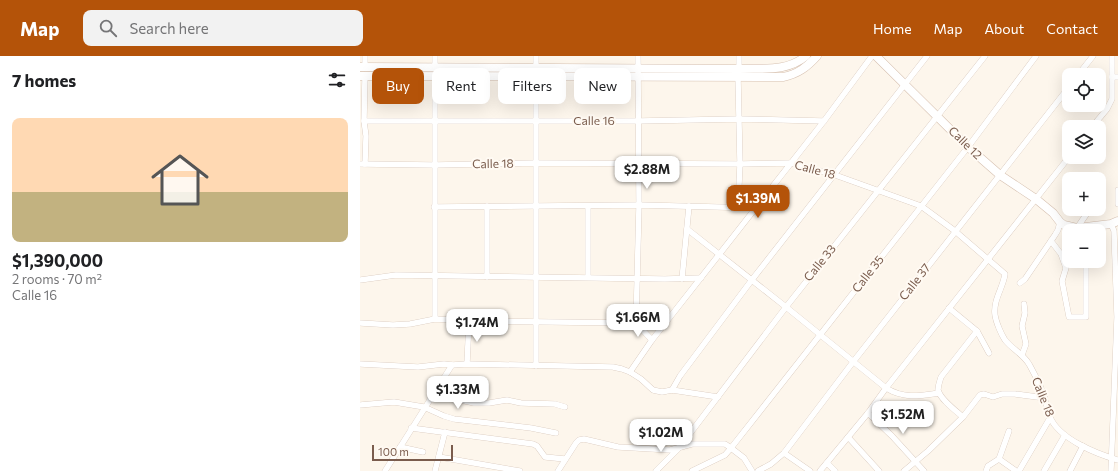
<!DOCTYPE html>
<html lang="en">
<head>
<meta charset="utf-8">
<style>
	:root { --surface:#fff; --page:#f2f2f2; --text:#202124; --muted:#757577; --accent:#b45309 }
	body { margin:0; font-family:Commissioner,sans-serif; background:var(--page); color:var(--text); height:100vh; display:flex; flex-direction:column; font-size:15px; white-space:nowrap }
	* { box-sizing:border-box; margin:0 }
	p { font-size:13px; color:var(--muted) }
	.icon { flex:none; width:22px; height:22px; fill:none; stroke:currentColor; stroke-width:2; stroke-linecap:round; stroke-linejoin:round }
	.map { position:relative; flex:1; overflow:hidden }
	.details { display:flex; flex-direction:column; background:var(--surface); width:360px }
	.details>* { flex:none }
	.top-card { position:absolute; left:12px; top:12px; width:380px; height:36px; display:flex; gap:8px }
	.controls { position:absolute; left:702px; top:12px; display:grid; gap:8px }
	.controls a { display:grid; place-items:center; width:44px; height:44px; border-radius:8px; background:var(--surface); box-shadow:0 4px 16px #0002; font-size:20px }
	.scale { position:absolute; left:12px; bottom:10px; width:81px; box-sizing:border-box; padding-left:4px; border:2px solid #7a5c4d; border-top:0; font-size:11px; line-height:14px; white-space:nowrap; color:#7a5c4d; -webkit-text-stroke:3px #fffaf3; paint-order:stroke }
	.price { position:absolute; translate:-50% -34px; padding:0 9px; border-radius:8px; background:#fff; color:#222; font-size:13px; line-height:26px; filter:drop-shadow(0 1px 2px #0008) }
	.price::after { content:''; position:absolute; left:50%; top:24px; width:12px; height:9px; margin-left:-6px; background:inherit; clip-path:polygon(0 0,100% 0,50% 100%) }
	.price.selected { background:var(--accent); color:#fff }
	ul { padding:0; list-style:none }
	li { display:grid; align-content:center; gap:8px; height:212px; padding:0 12px }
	li span { display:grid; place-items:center; height:124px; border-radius:8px; color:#555 }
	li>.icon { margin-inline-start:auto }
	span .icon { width:72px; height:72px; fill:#fffc; stroke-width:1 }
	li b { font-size:17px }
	h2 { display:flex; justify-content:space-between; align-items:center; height:48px; padding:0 12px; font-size:17px }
	.chip { padding:0 14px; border-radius:8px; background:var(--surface); box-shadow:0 4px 16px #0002; font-size:14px; line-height:36px }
	.chip.selected { background:var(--accent); color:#fff }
	header { display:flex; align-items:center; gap:24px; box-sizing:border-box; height:56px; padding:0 20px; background:var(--accent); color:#fff }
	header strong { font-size:19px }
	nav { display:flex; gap:22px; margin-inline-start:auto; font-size:14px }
	.search { width:280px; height:36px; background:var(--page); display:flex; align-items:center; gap:10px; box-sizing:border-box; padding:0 14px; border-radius:8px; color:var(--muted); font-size:15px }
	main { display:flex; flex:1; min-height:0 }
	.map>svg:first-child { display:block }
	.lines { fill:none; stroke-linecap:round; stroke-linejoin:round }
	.street-casing { stroke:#d1beb0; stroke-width:6 }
	.secondary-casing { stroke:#d6c0b0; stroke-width:9 }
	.street { stroke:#fff; stroke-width:5.5 }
	.secondary { stroke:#fff; stroke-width:8 }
	.labels { text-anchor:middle; stroke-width:4; stroke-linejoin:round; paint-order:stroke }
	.street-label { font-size:12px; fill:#7a5c4d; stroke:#fffaf3 }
</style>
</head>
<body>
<header>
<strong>Map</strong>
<div class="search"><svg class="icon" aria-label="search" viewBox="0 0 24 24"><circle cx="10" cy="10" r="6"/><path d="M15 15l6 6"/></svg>Search here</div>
<nav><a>Home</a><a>Map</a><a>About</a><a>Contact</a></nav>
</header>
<main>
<section class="details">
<h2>7 homes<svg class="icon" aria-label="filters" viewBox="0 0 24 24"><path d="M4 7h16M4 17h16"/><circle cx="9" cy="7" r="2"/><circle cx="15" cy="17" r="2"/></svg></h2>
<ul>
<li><span style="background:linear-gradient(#ffd9b3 60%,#c2b280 0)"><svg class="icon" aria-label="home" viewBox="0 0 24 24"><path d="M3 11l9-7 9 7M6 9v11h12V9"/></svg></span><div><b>$1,390,000</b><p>2 rooms · 70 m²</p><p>Calle 16</p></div></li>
</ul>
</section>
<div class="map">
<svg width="758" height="415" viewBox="0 0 758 415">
	<rect width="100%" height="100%" fill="#fdf6ec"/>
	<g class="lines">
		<defs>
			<g id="street">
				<polyline points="75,0 75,10"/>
				<polyline points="176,0 176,310"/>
				<polyline points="379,0 379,13"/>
				<polyline points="5,11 5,0"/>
				<polyline points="718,19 733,0"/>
				<polyline points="378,21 380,108 378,151"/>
				<polyline points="752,21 758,21"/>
				<polyline points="4,65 278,65 379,63 464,65"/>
				<polyline points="732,71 747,53 752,43 752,0"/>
				<path d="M 0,108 L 74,109 L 177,107 L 380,108 L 431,107 L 475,119 L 550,146 L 561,150 L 595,175 L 645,218 C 643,232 633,244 635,259 C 636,266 641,278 645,284 C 652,293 663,298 669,308 C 675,319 682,331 685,344 C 687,349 688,356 690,361 C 699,383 737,398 758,404"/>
				<polyline points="5,108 6,80 4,65 5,20"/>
				<polyline points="758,134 758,148"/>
				<polyline points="228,150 228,221"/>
				<polyline points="74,151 279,149 396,152"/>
				<polyline points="717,172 730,153"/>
				<path d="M 327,173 L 426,251 L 526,332 C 544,343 559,340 579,337"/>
				<polyline points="691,185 701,198 706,212 702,225 709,261 726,261 726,205"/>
				<polyline points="127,221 127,150"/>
				<polyline points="322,223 329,150"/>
				<polyline points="0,224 36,219 305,223 341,222"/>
				<polyline points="660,227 665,223 695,179 698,174 700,166"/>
				<polyline points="589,252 617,275 629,297"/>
				<polyline points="75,263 75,20"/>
				<polyline points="0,267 33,269 50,268 75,263 109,265 276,267 292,284"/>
				<polyline points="276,267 279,149 278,0"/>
				<polyline points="662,299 666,288 662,270 665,257 664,248"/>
				<polyline points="0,308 58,311 84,308 92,309 107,308 253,311 262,313 270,316 281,323 293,334 302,336 312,334 358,341"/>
				<polyline points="107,308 109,265"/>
				<polyline points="270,316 292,284 464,65 512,0"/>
				<polyline points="312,334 320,320 391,225 567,0"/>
				<polyline points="70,343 96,343 114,347 129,347 147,344 161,347 195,348 205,351"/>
				<polyline points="0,349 34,346 64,351 84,360 94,363 171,372 196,377"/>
				<polyline points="508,357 532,380 564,415"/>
				<path d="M 603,361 C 596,355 580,343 578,334 C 578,329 580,325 581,321 L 617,275"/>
				<polyline points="51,372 173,388 177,390 185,401 205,403"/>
				<polyline points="488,381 519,415"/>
				<polyline points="40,391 63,396"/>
				<polyline points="424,397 450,415"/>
				<polyline points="79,401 160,415"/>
				<polyline points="639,403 656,415"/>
				<polyline points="467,407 475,415"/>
				<polyline points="25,415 92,309"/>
				<polyline points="75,415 85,376"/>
				<polyline points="198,415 216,387 219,384 224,383 258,391 310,394 332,388 365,388 371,392 384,402 392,415"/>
				<polyline points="296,415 319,392 426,251 625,0"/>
				<polyline points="332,415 365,399 371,392 608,91 676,0"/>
				<polyline points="398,415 411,408 424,397 493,306 709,31"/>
				<polyline points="460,415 508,357 526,332 709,101"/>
				<polyline points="544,415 568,395 603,361 620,339 624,338 633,341 642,338 655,338 685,342"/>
				<polyline points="626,415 628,410 639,403 649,375"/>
				<polyline points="659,415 690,362"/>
				<polyline points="684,415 705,379"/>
				<polyline points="710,415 723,390"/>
				<polyline points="751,415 757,261 754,175 751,168"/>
			</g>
			<g id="secondary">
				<polyline points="516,0 608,91 640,119 676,143 693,157 700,166 704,169 717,172 751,168 758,165"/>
				<path d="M 0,11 L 379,13 C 403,12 427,16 446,0"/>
				<path d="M 0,20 L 423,21 C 438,18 447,11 457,0"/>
			</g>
		</defs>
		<use href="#street" class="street-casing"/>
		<use href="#secondary" class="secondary-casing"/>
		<use href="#street" class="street"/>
		<use href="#secondary" class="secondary"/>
	</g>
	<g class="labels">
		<g class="street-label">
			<text x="234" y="69">Calle 16</text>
			<text transform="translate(605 87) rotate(44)" y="4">Calle 12</text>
			<text transform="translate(133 108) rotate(-1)" y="4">Calle 18</text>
			<text transform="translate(455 114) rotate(15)" y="4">Calle 18</text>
			<text transform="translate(460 207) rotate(-51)" y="4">Calle 33</text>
			<text transform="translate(508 218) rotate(-52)" y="4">Calle 35</text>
			<text transform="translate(555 226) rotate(-52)" y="4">Calle 37</text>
			<text transform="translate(683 341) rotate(68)" y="4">Calle 18</text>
		</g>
	</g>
</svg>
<div class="controls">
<a><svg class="icon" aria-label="locate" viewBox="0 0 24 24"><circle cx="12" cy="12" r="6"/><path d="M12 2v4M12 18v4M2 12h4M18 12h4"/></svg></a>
<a><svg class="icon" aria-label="layers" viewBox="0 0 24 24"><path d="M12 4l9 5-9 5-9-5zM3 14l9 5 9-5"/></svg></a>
<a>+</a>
<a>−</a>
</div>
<div class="scale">100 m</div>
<b class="price" style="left:287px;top:134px">$2.88M</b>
<b class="price selected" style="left:398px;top:163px">$1.39M</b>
<b class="price" style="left:278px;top:282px">$1.66M</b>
<b class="price" style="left:117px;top:287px">$1.74M</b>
<b class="price" style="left:98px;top:354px">$1.33M</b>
<b class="price" style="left:543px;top:379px">$1.52M</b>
<b class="price" style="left:301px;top:397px">$1.02M</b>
<div class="top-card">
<a class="chip selected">Buy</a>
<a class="chip">Rent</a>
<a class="chip">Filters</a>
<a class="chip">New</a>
</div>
</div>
</main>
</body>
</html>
